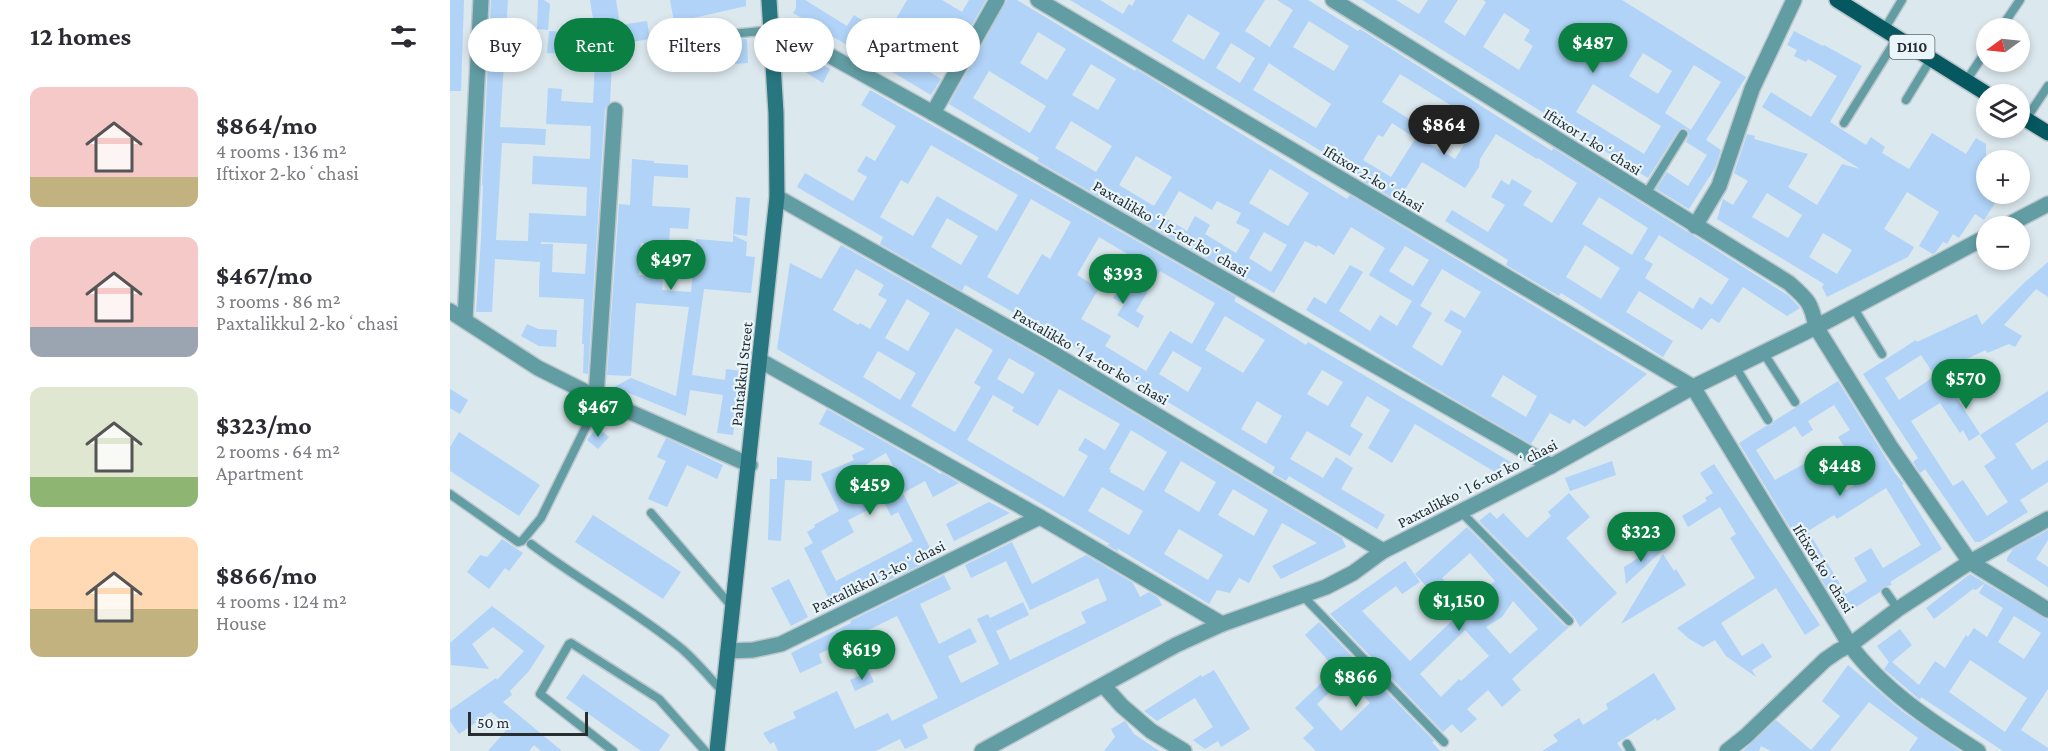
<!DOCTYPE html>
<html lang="en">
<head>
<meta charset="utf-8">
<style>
	:root { --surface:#fff; --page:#f2f2f3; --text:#2b2b33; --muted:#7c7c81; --accent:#0b8043 }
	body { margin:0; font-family:"Crimson Pro",serif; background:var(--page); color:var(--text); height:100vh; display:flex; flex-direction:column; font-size:22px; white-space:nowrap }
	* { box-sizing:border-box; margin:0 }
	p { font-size:20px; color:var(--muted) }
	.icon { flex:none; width:33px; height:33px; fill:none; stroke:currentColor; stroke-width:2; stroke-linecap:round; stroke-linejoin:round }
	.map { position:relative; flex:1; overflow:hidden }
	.drawer { display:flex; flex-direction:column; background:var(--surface); width:450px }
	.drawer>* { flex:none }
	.banner { position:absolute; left:18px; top:18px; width:570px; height:54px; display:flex; gap:12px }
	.needle { width:39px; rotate:255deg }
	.controls { position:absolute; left:1526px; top:18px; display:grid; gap:12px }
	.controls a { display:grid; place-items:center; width:54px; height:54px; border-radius:50%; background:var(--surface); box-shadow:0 3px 9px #0003; font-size:30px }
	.scale { position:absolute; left:18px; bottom:15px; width:120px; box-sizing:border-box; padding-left:6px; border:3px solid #282d2f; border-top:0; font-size:16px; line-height:21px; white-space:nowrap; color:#282d2f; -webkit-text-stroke:4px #e8f5fb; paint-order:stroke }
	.price { position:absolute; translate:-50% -51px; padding:0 14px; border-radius:21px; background:var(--accent); color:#fff; font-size:20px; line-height:39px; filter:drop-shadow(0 2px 3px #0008) }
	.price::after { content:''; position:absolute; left:50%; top:36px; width:18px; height:14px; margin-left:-9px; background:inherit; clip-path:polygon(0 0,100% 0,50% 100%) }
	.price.selected { background:#222; color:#fff }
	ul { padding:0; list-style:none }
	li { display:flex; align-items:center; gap:18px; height:150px; padding:0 30px }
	li span { display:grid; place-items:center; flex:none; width:168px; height:120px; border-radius:12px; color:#555 }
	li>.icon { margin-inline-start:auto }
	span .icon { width:72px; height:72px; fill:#fffc; stroke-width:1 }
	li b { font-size:26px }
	h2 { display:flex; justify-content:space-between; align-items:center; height:72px; padding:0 30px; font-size:26px }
	.chip { padding:0 21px; border-radius:27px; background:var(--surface); box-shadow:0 3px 9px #0003; font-size:21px; line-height:54px }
	.chip.selected { background:var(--accent); color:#fff }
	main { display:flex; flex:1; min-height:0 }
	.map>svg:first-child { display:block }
	.building { fill:#b0d3f7; fill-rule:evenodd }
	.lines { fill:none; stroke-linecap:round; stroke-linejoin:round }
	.lane-casing { stroke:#bbc6cc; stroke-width:11 }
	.street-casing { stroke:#bbc6cc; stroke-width:18 }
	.secondary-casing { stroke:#bbc6cc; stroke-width:18 }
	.primary-casing { stroke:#bbc6cc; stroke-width:18 }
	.lane { stroke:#629da4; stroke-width:8 }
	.street { stroke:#629da4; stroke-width:15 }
	.secondary { stroke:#28767f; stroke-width:15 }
	.primary { stroke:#055860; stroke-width:15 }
	.labels { text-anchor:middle; stroke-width:4.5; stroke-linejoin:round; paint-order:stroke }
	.shield { fill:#e8f5fb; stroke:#62696c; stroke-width:1.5 }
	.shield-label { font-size:15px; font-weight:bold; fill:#282d2f }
	.street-label { font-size:16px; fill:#282d2f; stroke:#e8f5fb }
</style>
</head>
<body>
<main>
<section class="drawer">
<h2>12 homes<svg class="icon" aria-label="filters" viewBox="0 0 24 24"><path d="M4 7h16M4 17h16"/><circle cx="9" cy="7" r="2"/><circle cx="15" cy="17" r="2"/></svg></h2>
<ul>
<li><span style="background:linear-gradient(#f6c9c9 75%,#c2b280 0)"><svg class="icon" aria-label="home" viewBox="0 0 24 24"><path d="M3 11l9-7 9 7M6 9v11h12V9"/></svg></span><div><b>$864/mo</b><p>4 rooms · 136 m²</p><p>Iftixor 2-koʻchasi</p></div></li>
<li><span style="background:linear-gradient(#f6c9c9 75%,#9aa5b1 0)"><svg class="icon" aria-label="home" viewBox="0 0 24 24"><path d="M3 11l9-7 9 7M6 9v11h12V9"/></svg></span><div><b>$467/mo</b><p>3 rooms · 86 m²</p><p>Paxtalikkul 2-koʻchasi</p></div></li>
<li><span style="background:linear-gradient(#dfe7d0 75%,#8fb573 0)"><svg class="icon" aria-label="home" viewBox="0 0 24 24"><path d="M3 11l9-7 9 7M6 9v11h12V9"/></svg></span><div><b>$323/mo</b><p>2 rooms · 64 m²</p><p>Apartment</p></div></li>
<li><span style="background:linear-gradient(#ffd9b3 60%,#c2b280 0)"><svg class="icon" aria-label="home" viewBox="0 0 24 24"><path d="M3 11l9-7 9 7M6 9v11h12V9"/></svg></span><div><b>$866/mo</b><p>4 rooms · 124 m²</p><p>House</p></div></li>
</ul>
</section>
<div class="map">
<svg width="1598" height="751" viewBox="0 0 1598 751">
	<rect width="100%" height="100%" fill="#dbe8ee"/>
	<g class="building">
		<polygon points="0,0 14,0 11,91 0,91"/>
		<polygon points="41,0 58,0 50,127 96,129 95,145 52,143 46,240 78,241 79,213 136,216 137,187 82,184 83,156 140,159 141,126 96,124 98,88 112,89 111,101 143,103 145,61 162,62 160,102 155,109 138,374 133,373 134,344 132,344 134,299 89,297 89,284 91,244 103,244 102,272 135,274 137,244 91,242 90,262 45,259 42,312 26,312 31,239 33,185 32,185"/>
		<polygon points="88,0 94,0 100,4 98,30 87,29"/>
		<polygon points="140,0 166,0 170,25 197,21 200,39 156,46 153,24 144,25"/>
		<polygon points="220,0 296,0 296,6 239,19 242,47 214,50 213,33 226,32"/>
		<polygon points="346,0 355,0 397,26 404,15 436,36 457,0 492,0 512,12 519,0 536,0 511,44 475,23 455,57 491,79 481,95 343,13 346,8"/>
		<path d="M 557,0 L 567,0 L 685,71 L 686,69 L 897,199 L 900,195 L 1197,374 L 1135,427 L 1123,419 L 1120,424 L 1100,413 L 1081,444 L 981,386 L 856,310 L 864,297 L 876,304 L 900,265 L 913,272 L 889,311 L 920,331 L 930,315 L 947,326 L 962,301 L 982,313 L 962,347 L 992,366 L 1012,331 L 994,321 L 1001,310 L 1015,318 L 1031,292 L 992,269 L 970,306 L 919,275 L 935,248 L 901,227 L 884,255 L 868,245 L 867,247 L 855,241 L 824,293 L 798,278 L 796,281 L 587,161 L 589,158 L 499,104 ZM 588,32 L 616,49 L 597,80 L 570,63 ZM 641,64 L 666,79 L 648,110 L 622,95 ZM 539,71 L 596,106 L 580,133 L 523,98 ZM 621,121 L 662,146 L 646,172 L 605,148 ZM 686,156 L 722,177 L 704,206 L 669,185 ZM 820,169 L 859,193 L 838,226 L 799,203 ZM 729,191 L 762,210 L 767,201 L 791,213 L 786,223 L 800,230 L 786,253 L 755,234 L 760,225 L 745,216 L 737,231 L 714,217 ZM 814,232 L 837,245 L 821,272 L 799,258 ZM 955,246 L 979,260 L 963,286 L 939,271 ZM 1053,375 L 1087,396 L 1076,417 L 1041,396 Z"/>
		<path d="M 620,0 L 650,0 L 673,14 L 679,4 L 682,6 L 685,0 L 815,0 L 795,31 L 820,47 L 843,10 L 827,0 L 858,0 L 908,31 L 910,29 L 1102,151 L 1103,148 L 1257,244 L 1339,296 L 1350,308 L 1337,316 L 1293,287 L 1269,323 L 1261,318 L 1252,330 L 1189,291 L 1176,312 L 1223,341 L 1213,357 L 1111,293 L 1109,296 L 1056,265 L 1058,260 L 995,221 L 1002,210 L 1038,232 L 1055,205 L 1041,197 L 1051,180 L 1059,185 L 1062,179 L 1082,191 L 1073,205 L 1102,223 L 1127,183 L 1088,158 L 1087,159 L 1046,134 L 1030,159 L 1029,167 L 1015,188 L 972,162 L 948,201 L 909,179 L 911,176 L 858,143 ZM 738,14 L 770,33 L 754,60 L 722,41 ZM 859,21 L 899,46 L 884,71 L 843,47 ZM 781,43 L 805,58 L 790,83 L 766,68 ZM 819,63 L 881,104 L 866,128 L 803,90 ZM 950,74 L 1028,122 L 1005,159 L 967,136 L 941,177 L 913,160 L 928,135 L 933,137 L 942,123 L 965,138 L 972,127 L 932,102 ZM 1149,197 L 1198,228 L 1182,255 L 1132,224 ZM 1209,235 L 1279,279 L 1262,305 L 1250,297 L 1243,309 L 1195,278 L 1203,264 L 1194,259 ZM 1135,245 L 1170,268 L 1151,299 L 1116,277 Z"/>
		<path d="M 912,0 L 946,0 L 969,14 L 978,0 L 1008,0 L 994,22 L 1015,36 L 1036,2 L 1033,0 L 1172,0 L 1296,77 L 1256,140 L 1271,150 L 1265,168 L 1239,209 L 1206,189 L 1217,172 L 1238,186 L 1257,155 L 1236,142 L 1239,135 L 1237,129 L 1233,128 L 1228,131 L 1198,178 ZM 1054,13 L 1080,30 L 1074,40 L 1083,46 L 1069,70 L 1033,47 ZM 1193,53 L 1222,71 L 1208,94 L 1179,76 ZM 1244,65 L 1271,82 L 1241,130 L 1215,113 ZM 1143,84 L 1211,126 L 1194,154 L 1126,112 Z"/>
		<polygon points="99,31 116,32 115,54 97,53"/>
		<path d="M 1344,31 L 1373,46 L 1374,45 L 1412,66 L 1380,122 L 1416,145 L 1421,137 L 1435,147 L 1432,153 L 1459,169 L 1482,133 L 1516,154 L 1526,138 L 1536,144 L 1536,194 L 1551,194 L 1534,220 L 1525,214 L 1509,238 L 1503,234 L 1497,244 L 1493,242 L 1486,252 L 1483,254 L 1469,246 L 1489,212 L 1457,192 L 1434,229 L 1464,247 L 1458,257 L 1377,297 L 1372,287 L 1374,284 L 1267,219 L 1273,199 L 1283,205 L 1298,181 L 1284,173 L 1297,134 L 1305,136 L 1304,139 L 1358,154 L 1338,187 L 1367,205 L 1392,164 L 1410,169 L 1312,107 L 1321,92 L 1361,117 L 1387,76 L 1358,59 L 1356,62 L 1344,56 L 1347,50 L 1337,45 ZM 1317,193 L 1352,215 L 1338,238 L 1302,217 ZM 1373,233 L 1402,250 L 1387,274 L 1359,257 Z"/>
		<polygon points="297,39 298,63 285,64 284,40"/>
		<polygon points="348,51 380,69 373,83 347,67"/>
		<path d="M 420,90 L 786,297 L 784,301 L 824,325 L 856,345 L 858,342 L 1064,464 L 1050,475 L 965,424 L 942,463 L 918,448 L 940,410 L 917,396 L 900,426 L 913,434 L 900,456 L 857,431 L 840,459 L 873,478 L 886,457 L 903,468 L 891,489 L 935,515 L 927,529 L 839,476 L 836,481 L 822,473 L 825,467 L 713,399 L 709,405 L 698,399 L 701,392 L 647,360 L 515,285 L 512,291 L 430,244 L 433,237 L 347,187 L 355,173 L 403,201 L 417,177 L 407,171 L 416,156 L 425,161 L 446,126 L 411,105 ZM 481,145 L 568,195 L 547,231 L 487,196 L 463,236 L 430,217 L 451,180 L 458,184 ZM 581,199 L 621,222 L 600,259 L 592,254 L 568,295 L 537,277 ZM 497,218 L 528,236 L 511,265 L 481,247 ZM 649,237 L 686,259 L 663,298 L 674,304 L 667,315 L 688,328 L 694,316 L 686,311 L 710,271 L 765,303 L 742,344 L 720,331 L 696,371 L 655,346 L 661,336 L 631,319 L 649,288 L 627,275 ZM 775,316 L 815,340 L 793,373 L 755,350 ZM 723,351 L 752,368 L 738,392 L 709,374 ZM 872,370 L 893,382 L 878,406 L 857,394 ZM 807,401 L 832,416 L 816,444 L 791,429 Z"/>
		<polygon points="182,159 204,161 204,163 238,165 238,178 204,176 202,206 240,208 238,229 220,228 219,244 191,243 189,275 213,277 212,290 241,292 246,239 283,242 283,235 297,242 296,256 305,257 301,293 254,289 242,375 275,380 276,369 292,371 283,435 267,433 273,395 240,390 236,416 164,387 181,378 226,396 239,307 186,303 181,376 157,375 169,204 180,205"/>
		<polygon points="286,197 300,198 297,236 283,234"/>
		<path d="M 391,245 L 596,360 L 892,538 L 896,547 L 831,579 L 822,566 L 867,543 L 832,523 L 799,583 L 789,578 L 780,593 L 767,590 L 759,604 L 667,548 L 669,552 L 657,545 L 660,544 L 327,349 L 340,263 L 371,279 ZM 406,269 L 434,285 L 428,295 L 437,300 L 420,329 L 410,323 L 408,325 L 383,310 ZM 457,299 L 480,313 L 458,351 L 435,338 ZM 506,328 L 543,350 L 524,383 L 531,387 L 505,432 L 461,406 ZM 428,351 L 466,373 L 450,400 L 413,377 ZM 559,358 L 585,373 L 573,394 L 547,379 ZM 609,389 L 670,424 L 655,450 L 635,438 L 628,450 L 638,456 L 614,497 L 517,440 L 543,395 L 564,407 L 562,411 L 588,426 ZM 681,430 L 717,452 L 694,491 L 660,472 L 661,470 L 659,469 ZM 731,461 L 766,482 L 749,512 L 714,491 ZM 652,487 L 693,511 L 679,535 L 638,511 ZM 783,489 L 818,510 L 804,536 L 768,515 ZM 729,529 L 773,555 L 758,580 L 714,554 Z"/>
		<path d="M 1598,262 L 1598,297 L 1586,289 L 1554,325 L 1572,336 L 1565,347 L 1559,344 L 1537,353 L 1536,350 L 1499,367 L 1506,378 L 1498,384 L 1530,434 L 1519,441 L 1513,430 L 1510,433 L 1490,403 L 1461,421 L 1503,486 L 1513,480 L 1537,516 L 1558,502 L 1534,466 L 1546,458 L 1530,435 L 1598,391 L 1598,422 L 1565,444 L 1582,470 L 1598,460 L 1598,482 L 1570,500 L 1578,512 L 1530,542 L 1525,542 L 1475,469 L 1470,473 L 1463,462 L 1468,458 L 1413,374 L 1466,340 L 1467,342 L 1527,314 L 1532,325 L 1575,282 ZM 1471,355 L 1485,376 L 1449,400 L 1435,378 Z"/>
		<polygon points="77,324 88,329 107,330 106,347 89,346 71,336"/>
		<path d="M 1388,381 L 1445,473 L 1454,484 L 1452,485 L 1492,549 L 1440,582 L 1442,585 L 1433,587 L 1430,592 L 1393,615 L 1289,443 L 1316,426 L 1322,425 L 1324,421 ZM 1384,405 L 1400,430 L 1388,437 L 1399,454 L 1410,447 L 1425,472 L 1396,490 L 1389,478 L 1384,482 L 1368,456 L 1325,480 L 1306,450 L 1345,426 L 1352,437 L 1363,430 L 1358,421 ZM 1436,488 L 1471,545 L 1433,568 L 1421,548 L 1404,558 L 1417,581 L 1396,594 L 1358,531 L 1384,515 L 1387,519 Z"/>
		<polygon points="0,389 18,400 10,414 0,408"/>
		<path d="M 377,409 L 483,469 L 490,474 L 492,473 L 509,483 L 483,497 L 475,481 L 453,493 L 485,558 L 391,603 L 389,599 L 381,603 L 354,548 L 363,543 L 357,532 L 365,527 L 364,525 L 389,511 L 371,474 L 404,460 L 402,455 L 415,449 L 369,424 ZM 436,453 L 450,479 L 419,495 L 405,461 L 408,469 ZM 434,502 L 441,516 L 448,512 L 463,541 L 386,581 L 371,551 L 404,532 L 398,520 Z"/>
		<polygon points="147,427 159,437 148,449 137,440"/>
		<polygon points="9,432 90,485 69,516 0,471 0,447"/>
		<polygon points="216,438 273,465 267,479 237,465 217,507 198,499 216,461 207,457"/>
		<polygon points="327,457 362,461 361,481 335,480 331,541 318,540 320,479 327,479"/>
		<polygon points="1162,461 1166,475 1120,491 1115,478"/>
		<polygon points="1264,464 1370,625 1355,635 1326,588 1271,623 1292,656 1313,643 1322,657 1302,670 1306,677 1276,656 1265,640 1253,647 1238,638 1227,628 1305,578 1280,538 1286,534 1270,507 1238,527 1232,516 1257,501 1255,498 1263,493 1250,473"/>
		<polygon points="1119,493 1140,517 1116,538 1167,593 1130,627 1124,617 1029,521 1040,512 1047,519 1053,513 1077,538 1101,516 1098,512"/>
		<polygon points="539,502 560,513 504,541 496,524"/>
		<polygon points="143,515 231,572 213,599 125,542"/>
		<path d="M 1017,527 L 1114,625 L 1119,627 L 1062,679 L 1071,690 L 1052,707 L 1038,690 L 1017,709 L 1027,719 L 1011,733 L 1002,724 L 993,732 L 880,614 L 955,561 L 970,582 L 952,594 L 946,586 L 912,611 L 960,661 L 1005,618 L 965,574 ZM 1020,553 L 1045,581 L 1017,606 L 992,578 ZM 1063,601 L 1088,629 L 1060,654 L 1036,627 L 1052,617 ZM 1015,630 L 1039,656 L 1011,681 L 1009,679 L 991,697 L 970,674 Z"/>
		<polygon points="1598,530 1598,540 1586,559 1598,567 1598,587 1557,561 1557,558 1563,549"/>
		<polygon points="52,539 73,553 59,571 55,568 39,589 17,572 30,555 37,557"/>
		<polygon points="562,542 582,584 636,555 683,583 690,597 699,592 708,598 712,605 472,725 478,738 455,749 450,739 426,751 328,751 324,742 320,744 313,733 346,718 343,712 387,691 405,729 438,713 442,721 488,698 447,616 369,654 372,663 350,673 341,653 401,623 400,621 494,575 501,589 470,604 489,644 520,628 527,642 498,656 511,683 549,664 527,619 538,614 560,660 636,623 631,612 657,600 648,578 580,610 556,561 521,578 515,565"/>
		<polygon points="1210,544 1214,549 1176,584 1174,567"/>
		<polygon points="1213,554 1224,571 1226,569 1236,585 1171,624"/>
		<polygon points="1520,574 1535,583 1526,590 1523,589 1484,619 1476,608"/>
		<polygon points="339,579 358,617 341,626 321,588"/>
		<path d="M 1535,583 L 1598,620 L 1598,689 L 1571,730 L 1598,748 L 1598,751 L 1553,751 L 1471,697 L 1470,700 L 1434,669 L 1439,662 L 1427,646 L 1450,629 L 1462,645 L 1442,662 L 1469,685 L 1485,661 L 1495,668 L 1516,635 L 1518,637 L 1524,628 L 1537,637 L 1553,608 L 1529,593 ZM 1564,616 L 1591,633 L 1574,659 L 1548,642 ZM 1520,660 L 1577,698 L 1555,732 L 1499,692 Z"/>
		<polygon points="573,602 579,615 546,631 540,618"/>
		<polygon points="42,606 95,646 79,671 60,691 62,695 53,702 112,751 91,751 84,745 79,751 38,751 59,727 41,712 9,734 0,721 0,710 46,678 47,680 74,651 43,627 22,644 39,669 1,665 0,643"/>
		<path d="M 869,622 L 984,741 L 982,742 L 990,751 L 866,751 L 853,738 L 864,728 L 845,708 L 886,669 L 855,635 ZM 896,677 L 920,703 L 891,731 L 867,704 Z"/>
		<polygon points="1398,665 1453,712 1510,751 1459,751 1468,738 1419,702 1380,751 1321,751 1311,746 1309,751 1293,751 1326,720 1361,750 1390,716 1372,701"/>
		<polygon points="764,670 800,729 771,747 768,741 755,749 743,740 763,727 745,698 707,721 694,711 751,675 752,677"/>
		<polygon points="419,671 424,682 405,691 400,680"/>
		<polygon points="1204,673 1226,709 1207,721 1206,718 1167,743 1173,751 1092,751 1108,741 1103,735 1129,718 1133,725 1158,709 1156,704"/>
		<polygon points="133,674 220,735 209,751 191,751 116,698"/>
		<polygon points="675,721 684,734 709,751 654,751 665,737 661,729"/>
	</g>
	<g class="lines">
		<defs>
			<g id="lane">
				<polyline points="1551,28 1570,0"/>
				<polyline points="1434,30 1452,0"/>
				<polyline points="251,37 322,30"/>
				<polyline points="1516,81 1536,51"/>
				<polyline points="1456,100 1481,59"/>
				<polyline points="1576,119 1598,86"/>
				<polyline points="1394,123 1447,38"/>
				<polyline points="1196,194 1233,134"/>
				<polyline points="1403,307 1432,354"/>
				<polyline points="1313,352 1345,402"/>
				<polyline points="1285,366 1318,420"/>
				<polyline points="0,494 68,542 72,541 91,518 150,398"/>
				<polyline points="1011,512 1119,621"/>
				<polyline points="201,513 283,608"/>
				<path d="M 81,544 C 130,581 184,610 232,649 C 247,662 260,678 273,692"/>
				<polyline points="1436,592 1448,609"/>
				<polyline points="852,595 994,742"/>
				<polyline points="1177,744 1181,751"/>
				<polyline points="163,751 90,694 119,644 121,643 209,699 255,751"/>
			</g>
			<g id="street">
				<path d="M 588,0 L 1243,387 L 1400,645 C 1432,689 1483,723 1528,751"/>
				<path d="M 883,0 L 1339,283 C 1358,300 1361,302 1366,327 L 1440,446 L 1520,562 L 1598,610"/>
				<polyline points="321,23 483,113 1101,466"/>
				<polyline points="483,113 547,0"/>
				<polyline points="327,197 601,352 933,551"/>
				<polyline points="1245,226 1269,186 1302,89 1344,0"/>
				<polyline points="1556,226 1598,204"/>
				<polyline points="0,311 88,368 146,397 300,465"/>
				<polyline points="15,320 31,0"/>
				<polyline points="311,361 590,517 772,624"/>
				<polyline points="146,397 165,110"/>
				<polyline points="278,651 303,650 331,644 590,517"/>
				<polyline points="654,686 672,706 701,731 734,751"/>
				<polyline points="532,751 726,645 772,624 876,587 903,573 933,551 1101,466 1243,387 1366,327 1536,237"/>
				<polyline points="1277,751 1296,736 1375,660 1388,651 1400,645 1448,609 1520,562 1598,519"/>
			</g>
			<polyline id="secondary" points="267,751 327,197 326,113 319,0"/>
			<g id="primary">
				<polyline points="1387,0 1537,94"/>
				<polyline points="1569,115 1598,133"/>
			</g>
		</defs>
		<use href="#lane" class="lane-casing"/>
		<use href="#street" class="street-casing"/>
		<use href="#secondary" class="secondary-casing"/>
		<use href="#primary" class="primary-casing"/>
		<use href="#lane" class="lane"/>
		<use href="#street" class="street"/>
		<use href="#secondary" class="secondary"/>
		<use href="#primary" class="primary"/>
	</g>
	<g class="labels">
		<rect class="shield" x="1439.5" y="35" width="45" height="24" rx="4.5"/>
		<g class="shield-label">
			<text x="1462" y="52">D110</text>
		</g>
		<g class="street-label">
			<text transform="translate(1143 141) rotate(32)" y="6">Iftixor 1-koʻchasi</text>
			<text transform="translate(924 178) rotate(31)" y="6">Iftixor 2-koʻchasi</text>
			<text transform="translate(721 228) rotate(30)" y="6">Paxtalikkoʻl 5-tor koʻchasi</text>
			<text transform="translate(641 356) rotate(30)" y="6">Paxtalikkoʻl 4-tor koʻchasi</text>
			<text transform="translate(291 374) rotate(-84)" y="6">Pahtakkul Street</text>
			<text transform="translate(1027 483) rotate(-27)" y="6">Paxtalikkoʻl 6-tor koʻchasi</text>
			<text transform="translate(1374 568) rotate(58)" y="6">Iftixor koʻchasi</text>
			<text transform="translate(428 576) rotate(-26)" y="6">Paxtalikkul 3-koʻchasi</text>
		</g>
	</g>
</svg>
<div class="controls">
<a><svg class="needle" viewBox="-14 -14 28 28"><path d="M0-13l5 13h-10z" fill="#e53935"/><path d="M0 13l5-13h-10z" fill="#7c7c81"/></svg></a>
<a><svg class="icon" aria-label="layers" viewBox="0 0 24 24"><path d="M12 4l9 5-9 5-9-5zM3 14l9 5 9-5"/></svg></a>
<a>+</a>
<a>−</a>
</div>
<div class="scale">50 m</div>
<b class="price" style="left:1143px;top:74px">$487</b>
<b class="price selected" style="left:994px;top:156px">$864</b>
<b class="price" style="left:221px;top:291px">$497</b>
<b class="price" style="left:673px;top:305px">$393</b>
<b class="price" style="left:1516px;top:410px">$570</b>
<b class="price" style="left:148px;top:438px">$467</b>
<b class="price" style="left:1390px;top:497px">$448</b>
<b class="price" style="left:420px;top:516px">$459</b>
<b class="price" style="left:1191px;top:563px">$323</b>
<b class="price" style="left:1009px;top:632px">$1,150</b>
<b class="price" style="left:412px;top:681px">$619</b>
<b class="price" style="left:906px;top:708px">$866</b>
<div class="banner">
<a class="chip">Buy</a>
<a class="chip selected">Rent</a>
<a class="chip">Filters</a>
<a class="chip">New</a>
<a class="chip">Apartment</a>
</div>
</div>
</main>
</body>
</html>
